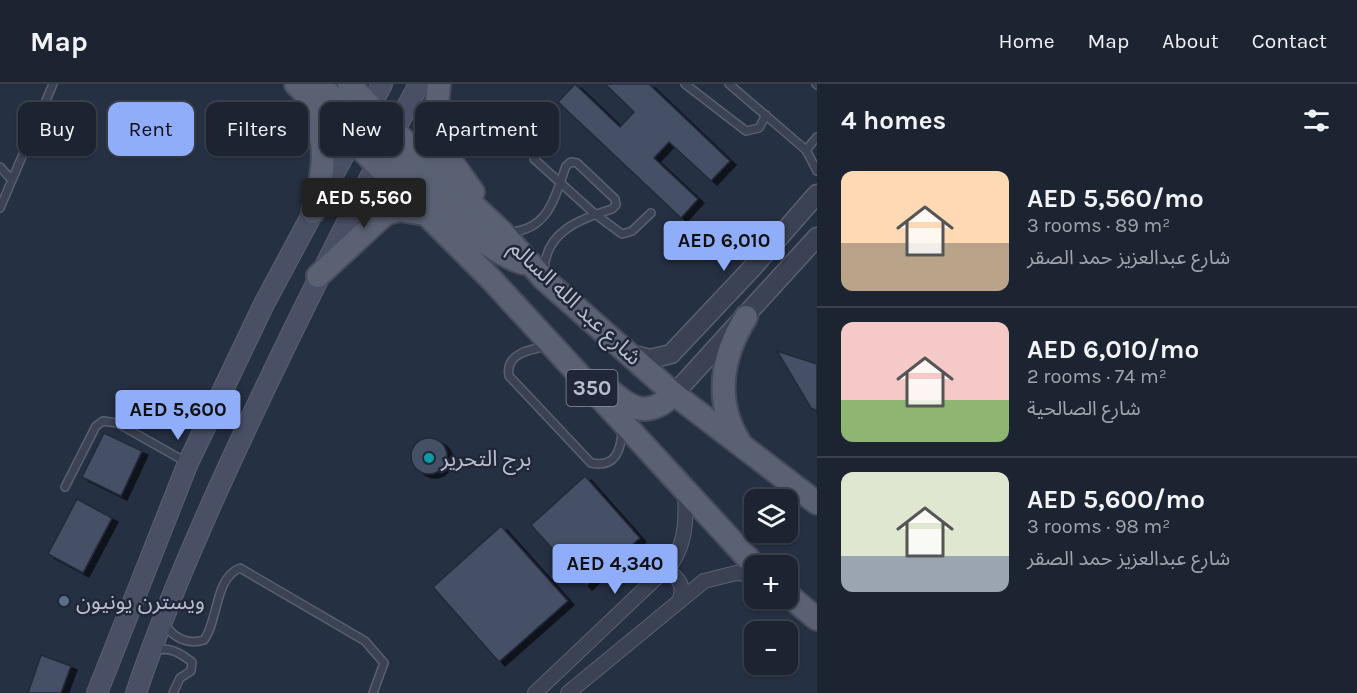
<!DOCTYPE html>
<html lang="en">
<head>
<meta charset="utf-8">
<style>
	:root { --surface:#1c2432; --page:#29303e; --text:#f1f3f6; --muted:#a0a4ac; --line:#3a414d; --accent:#90adfa }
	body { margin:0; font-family:Karla,"Noto Sans Arabic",sans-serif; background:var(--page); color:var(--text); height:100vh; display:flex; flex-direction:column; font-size:22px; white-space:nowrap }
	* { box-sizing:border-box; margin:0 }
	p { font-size:20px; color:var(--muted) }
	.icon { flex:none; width:33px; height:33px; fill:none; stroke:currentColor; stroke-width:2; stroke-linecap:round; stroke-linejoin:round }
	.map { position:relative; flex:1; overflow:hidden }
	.drawer { display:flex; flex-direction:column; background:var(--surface); width:540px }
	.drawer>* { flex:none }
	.banner { position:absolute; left:18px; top:18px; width:570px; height:54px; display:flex; gap:12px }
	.tools { position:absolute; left:744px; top:405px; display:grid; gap:12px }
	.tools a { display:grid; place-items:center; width:54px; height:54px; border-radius:12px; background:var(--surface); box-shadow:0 2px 4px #0004,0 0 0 2px var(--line); font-size:30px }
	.price { position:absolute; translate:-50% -51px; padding:0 14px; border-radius:6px; background:var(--accent); color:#111; font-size:20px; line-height:39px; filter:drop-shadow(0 2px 3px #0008) }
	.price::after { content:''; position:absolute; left:50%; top:36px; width:18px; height:14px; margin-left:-9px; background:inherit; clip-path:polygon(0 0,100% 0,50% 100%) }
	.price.active { background:#222; color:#fff }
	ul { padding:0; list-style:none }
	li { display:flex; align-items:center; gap:18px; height:150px; padding:0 24px }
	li+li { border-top:2px solid var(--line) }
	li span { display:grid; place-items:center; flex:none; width:168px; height:120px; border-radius:12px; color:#555 }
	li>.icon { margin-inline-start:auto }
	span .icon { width:72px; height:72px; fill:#fffc; stroke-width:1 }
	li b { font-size:26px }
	h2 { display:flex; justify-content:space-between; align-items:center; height:72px; padding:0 24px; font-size:26px }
	.pill { padding:0 21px; border-radius:12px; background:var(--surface); box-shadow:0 2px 4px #0004,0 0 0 2px var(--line); font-size:21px; line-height:54px }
	.pill.active { background:var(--accent); color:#111 }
	header { display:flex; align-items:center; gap:36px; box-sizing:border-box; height:84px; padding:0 30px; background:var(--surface); border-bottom:2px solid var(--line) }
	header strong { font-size:28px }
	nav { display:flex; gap:33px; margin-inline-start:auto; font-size:21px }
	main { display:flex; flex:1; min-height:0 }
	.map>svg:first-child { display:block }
	.building { fill:#454f65; stroke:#22293a; stroke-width:1.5; filter:url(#shadow) }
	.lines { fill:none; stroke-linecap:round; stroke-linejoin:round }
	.service-casing { stroke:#596070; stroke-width:10 }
	.minor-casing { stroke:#596070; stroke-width:16 }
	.tertiary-casing { stroke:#596070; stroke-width:21 }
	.secondary-casing { stroke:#596070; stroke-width:22 }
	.primary-casing { stroke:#454b5c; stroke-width:26 }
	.service { stroke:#3b4253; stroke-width:7 }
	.minor { stroke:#3b4253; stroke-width:14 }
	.tertiary { stroke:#3b4253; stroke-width:18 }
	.secondary { stroke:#495066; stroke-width:20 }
	.primary { stroke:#596173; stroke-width:22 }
	.culture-dot { fill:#0f9aa8; stroke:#1f2738; stroke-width:2 }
	.service-dot { fill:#5c6f8a; stroke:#1f2738; stroke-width:2 }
	.labels { text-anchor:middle; stroke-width:5; stroke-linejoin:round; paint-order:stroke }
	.shield { fill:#1f2738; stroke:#8a91a0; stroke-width:1.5 }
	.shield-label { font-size:21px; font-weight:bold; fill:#b8becc }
	.street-label { font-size:22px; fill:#b8becc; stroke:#1f2738 }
	.poi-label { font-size:22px; fill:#b8becc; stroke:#1f2738; text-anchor:start }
</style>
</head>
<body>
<header>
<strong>Map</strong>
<nav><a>Home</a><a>Map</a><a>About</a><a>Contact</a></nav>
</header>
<main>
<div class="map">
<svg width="817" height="609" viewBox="0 0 817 609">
	<defs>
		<filter id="shadow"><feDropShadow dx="6" dy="4" stdDeviation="0" flood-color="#0009"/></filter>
	</defs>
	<rect width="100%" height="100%" fill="#263043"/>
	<g class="building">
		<polygon points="575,0 620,43 634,28 605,0 649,0 730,77 711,97 669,58 654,74 698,115 681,134 558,18"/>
		<polygon points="777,267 817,280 817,327 811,324"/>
		<polygon points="104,349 142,367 121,412 82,393"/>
		<circle cx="429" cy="372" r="18"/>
		<polygon points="585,392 640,454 586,502 531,441"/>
		<polygon points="77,415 112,434 83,489 48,470"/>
		<polygon points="501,442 568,517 499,578 433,503"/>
		<polygon points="41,571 71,582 61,609 28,609"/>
	</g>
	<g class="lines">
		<defs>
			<g id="service">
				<polyline points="685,0 746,47 759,44 766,31"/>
				<polyline points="729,0 806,66 817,87"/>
				<polyline points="816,0 817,1"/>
				<polyline points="553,43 535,64 534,75 595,130 622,150 632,147 651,129"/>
				<polyline points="806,66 817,53"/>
				<polyline points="0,83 12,96"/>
				<polyline points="0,124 53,0"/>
				<path d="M 510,148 C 549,146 555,112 566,82 L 571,78 L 577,79 L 615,115 L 616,121 L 612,125 C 580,135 546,147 544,186"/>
				<path d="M 548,262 C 531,265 505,269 509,292 L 591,379 C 615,384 621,367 622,347"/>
				<polyline points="65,403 96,342 103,337 117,339 186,378"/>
				<path d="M 165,540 C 173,554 188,561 204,556 C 219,535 214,495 240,484 L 365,557 L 384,579 L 373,609"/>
				<path d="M 153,568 C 168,561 180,569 192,578 L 191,587 L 180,594 L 173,609"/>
			</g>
			<g id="minor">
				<path d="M 661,490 C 677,488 685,500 680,515"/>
				<path d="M 535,609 L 672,479 C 687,456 686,432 685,406"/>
				<polyline points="568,609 704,497 736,489 754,491"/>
			</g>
			<g id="tertiary">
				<polyline points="630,270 650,275 671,270 754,182 817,110"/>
				<polyline points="674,310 817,153"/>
			</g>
			<g id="secondary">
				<polyline points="97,609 188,379 264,220 382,0"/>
				<path d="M 136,609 C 166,520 204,434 244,349 C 299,231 358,115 419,0"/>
			</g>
			<g id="primary">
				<polyline points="296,0 490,194 755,482"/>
				<polyline points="319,0 366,46 379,53"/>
				<polyline points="349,0 394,47 502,148 544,195 674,310 817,419"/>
				<path d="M 439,0 C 432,57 441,63 473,108"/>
				<path d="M 305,20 C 332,55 323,89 313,128"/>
				<path d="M 352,56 L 364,51 L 377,57 C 418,90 475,166 524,179"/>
				<polyline points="318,192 385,130 399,126 425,130"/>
				<path d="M 602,300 C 628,322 645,338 674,310"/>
				<path d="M 740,359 C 714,318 721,273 746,233"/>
				<polyline points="788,511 817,535"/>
			</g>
		</defs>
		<use href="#service" class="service-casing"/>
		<use href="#minor" class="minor-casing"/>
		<use href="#tertiary" class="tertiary-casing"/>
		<use href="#secondary" class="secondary-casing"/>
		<use href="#primary" class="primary-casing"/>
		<use href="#service" class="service"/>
		<use href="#minor" class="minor"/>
		<use href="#tertiary" class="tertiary"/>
		<use href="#secondary" class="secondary"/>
		<use href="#primary" class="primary"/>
	</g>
	<circle class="culture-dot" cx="429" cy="374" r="6"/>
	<circle class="service-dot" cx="64" cy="517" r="6"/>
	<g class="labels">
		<rect class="shield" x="566.5" y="286" width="51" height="36" rx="4.5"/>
		<g class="shield-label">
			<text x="592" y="311">350</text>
		</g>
		<g class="street-label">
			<text transform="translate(576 218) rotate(43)" y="8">شارع عبد الله السالم</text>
		</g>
		<g class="poi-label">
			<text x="441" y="382">برج التحرير</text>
			<text x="76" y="525">ويسترن يونيون</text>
		</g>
	</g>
</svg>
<div class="tools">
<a><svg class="icon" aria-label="layers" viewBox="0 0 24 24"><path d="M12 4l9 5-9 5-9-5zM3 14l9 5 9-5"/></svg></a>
<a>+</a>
<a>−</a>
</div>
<b class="price active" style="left:364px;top:145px">AED 5,560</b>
<b class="price" style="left:724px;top:188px">AED 6,010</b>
<b class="price" style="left:178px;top:357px">AED 5,600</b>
<b class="price" style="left:615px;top:511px">AED 4,340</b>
<div class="banner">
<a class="pill">Buy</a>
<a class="pill active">Rent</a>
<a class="pill">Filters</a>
<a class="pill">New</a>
<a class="pill">Apartment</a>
</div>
</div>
<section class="drawer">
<h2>4 homes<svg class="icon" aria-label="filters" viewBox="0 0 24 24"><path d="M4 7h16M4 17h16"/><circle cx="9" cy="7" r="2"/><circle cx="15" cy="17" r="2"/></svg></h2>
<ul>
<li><span style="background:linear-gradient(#ffd9b3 60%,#b9a48a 0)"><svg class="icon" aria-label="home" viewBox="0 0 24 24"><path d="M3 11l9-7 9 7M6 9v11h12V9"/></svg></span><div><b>AED 5,560/mo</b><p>3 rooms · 89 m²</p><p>شارع عبدالعزيز حمد الصقر</p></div></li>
<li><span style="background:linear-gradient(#f6c9c9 65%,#8fb573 0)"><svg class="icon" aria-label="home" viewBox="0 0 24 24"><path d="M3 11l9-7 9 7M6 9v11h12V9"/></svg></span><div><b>AED 6,010/mo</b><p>2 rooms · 74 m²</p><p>شارع الصالحية</p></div></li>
<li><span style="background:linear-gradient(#dfe7d0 70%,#9aa5b1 0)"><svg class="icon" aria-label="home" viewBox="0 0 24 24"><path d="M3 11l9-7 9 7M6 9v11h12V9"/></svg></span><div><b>AED 5,600/mo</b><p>3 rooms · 98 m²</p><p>شارع عبدالعزيز حمد الصقر</p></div></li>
</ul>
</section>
</main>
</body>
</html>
